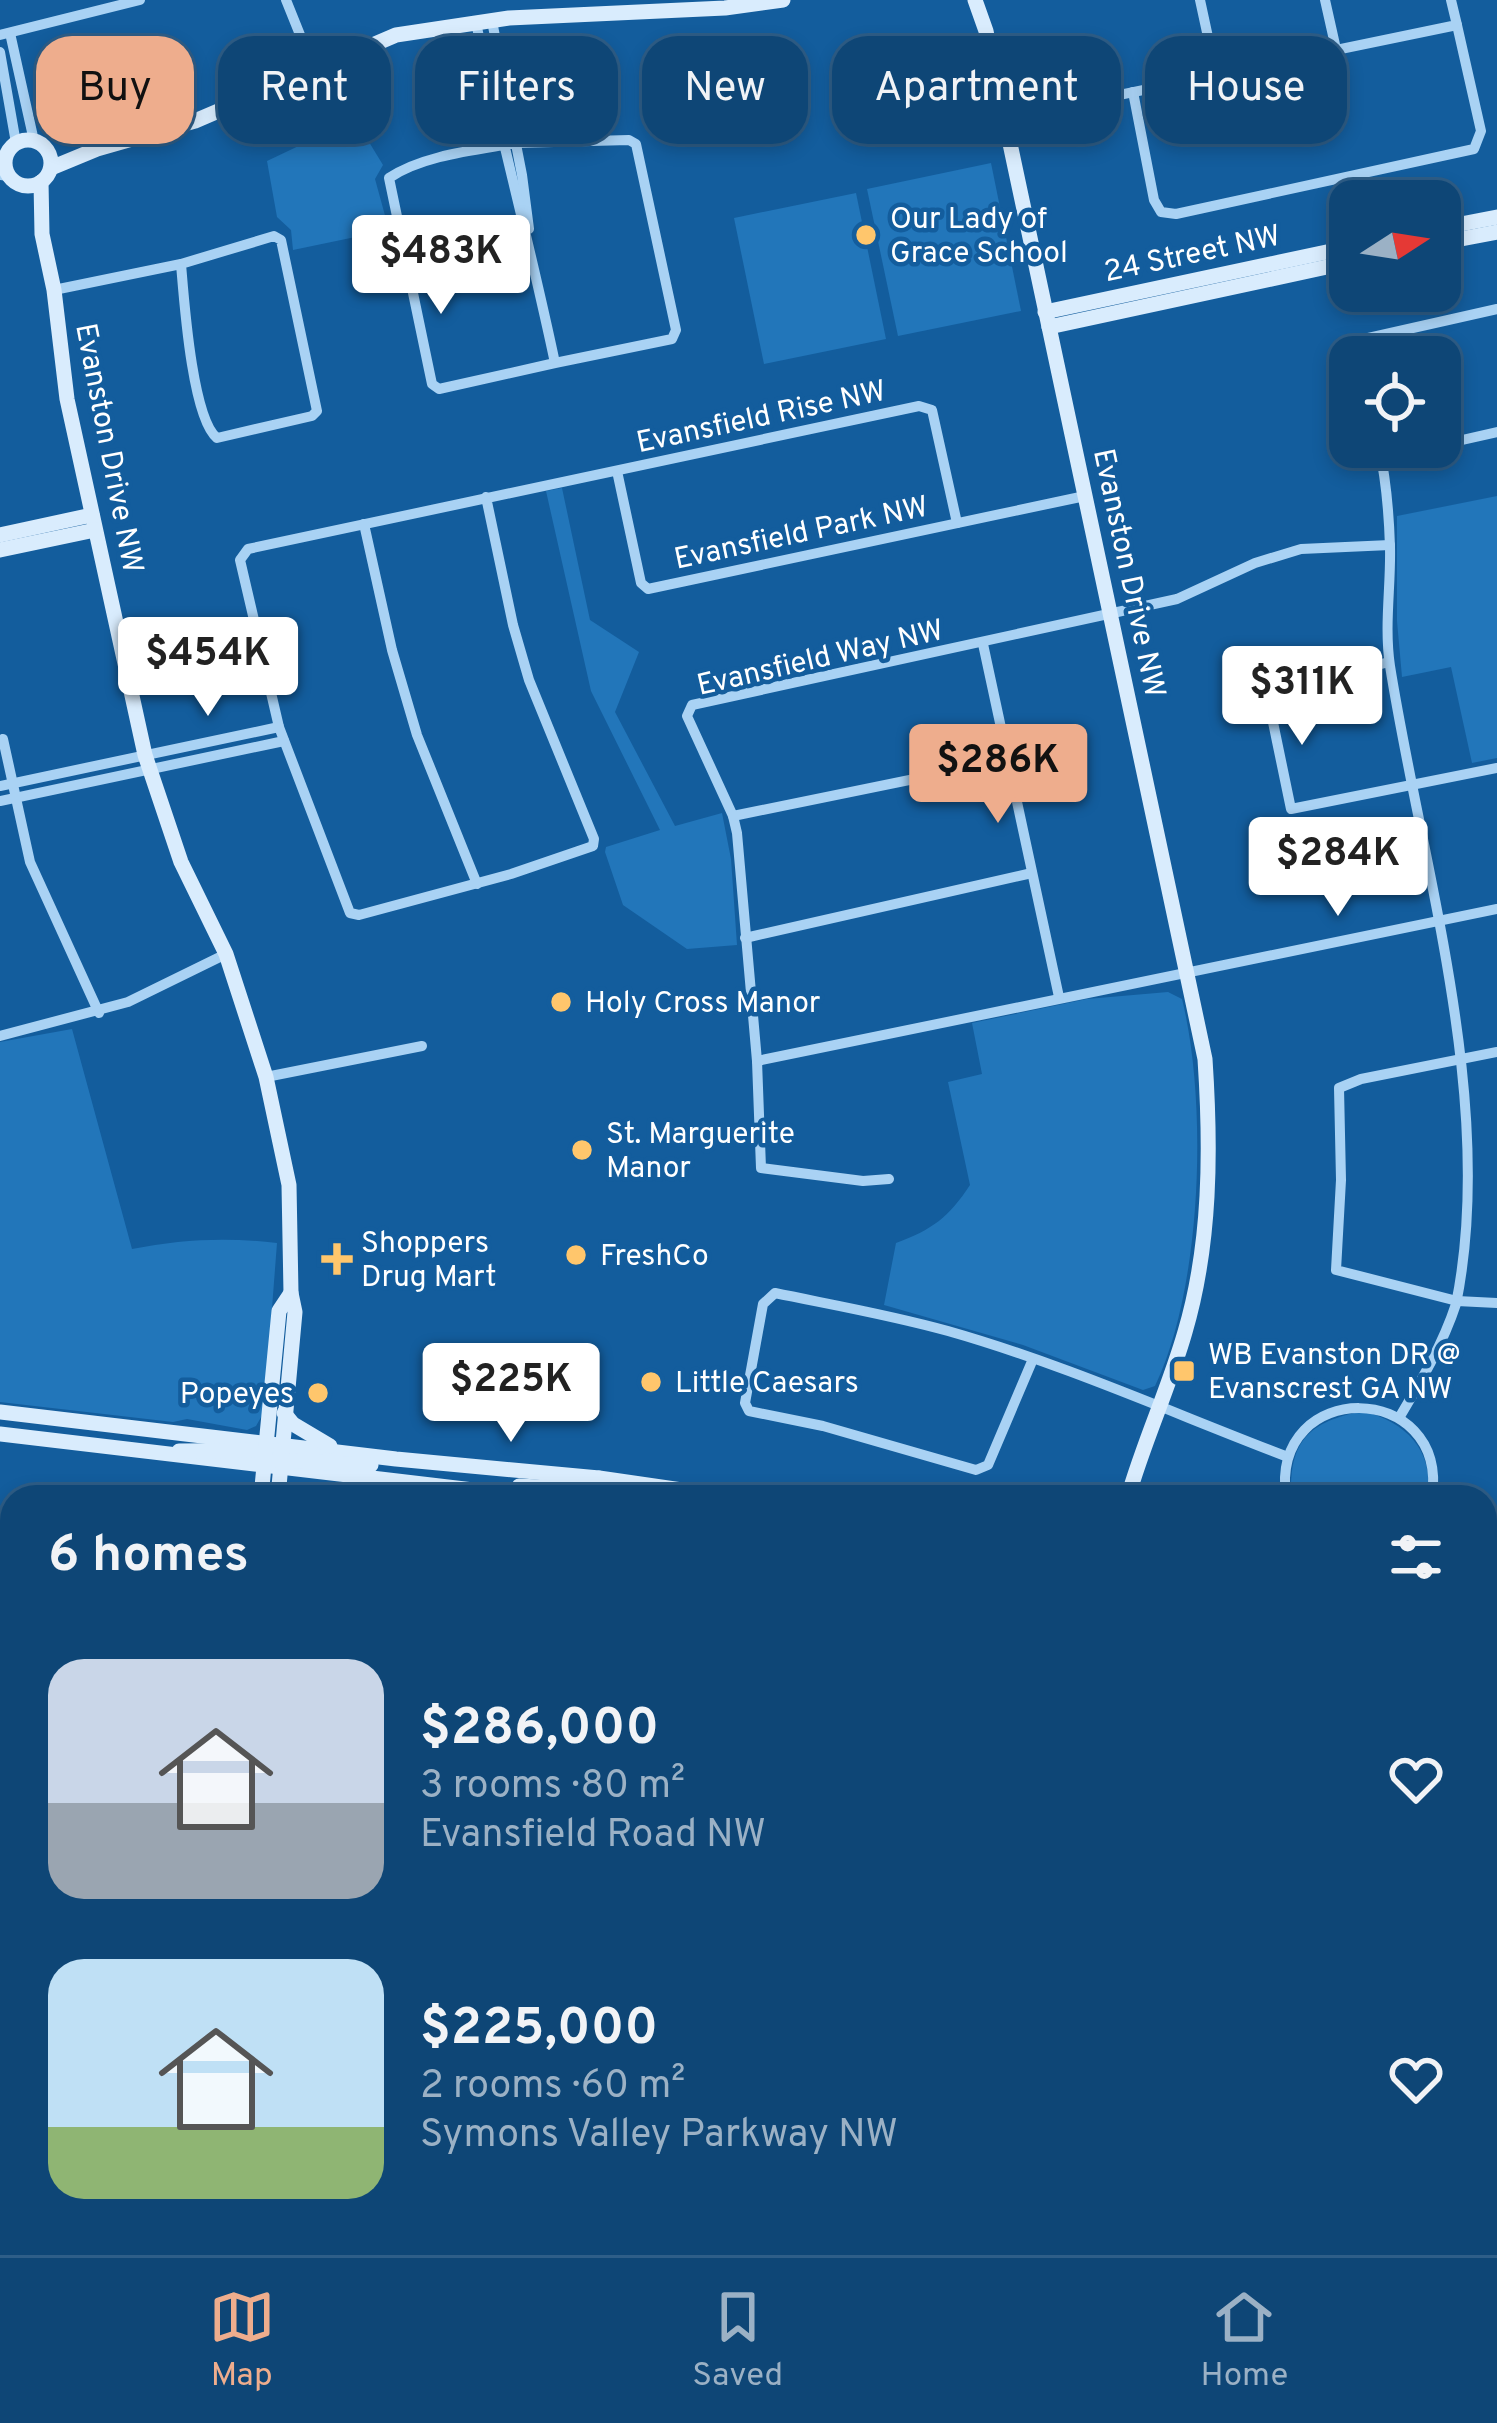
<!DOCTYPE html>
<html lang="en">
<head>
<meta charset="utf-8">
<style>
	:root { --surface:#0e4676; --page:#174d7b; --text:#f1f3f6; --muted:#9bb1c5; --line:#2e5e88; --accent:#eead8d }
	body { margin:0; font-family:Overpass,sans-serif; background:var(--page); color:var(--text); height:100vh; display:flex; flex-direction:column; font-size:45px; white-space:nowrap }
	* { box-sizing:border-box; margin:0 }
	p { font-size:39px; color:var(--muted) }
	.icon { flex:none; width:66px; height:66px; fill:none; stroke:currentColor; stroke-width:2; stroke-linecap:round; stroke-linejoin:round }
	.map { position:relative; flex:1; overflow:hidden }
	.details { position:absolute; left:0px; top:1485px; width:1497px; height:771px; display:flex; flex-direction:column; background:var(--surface); border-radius:36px 36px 0 0; box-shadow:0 6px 18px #0003,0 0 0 3px var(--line) }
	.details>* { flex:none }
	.top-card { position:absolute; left:36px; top:36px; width:1425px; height:108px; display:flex; gap:24px }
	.needle { width:78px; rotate:78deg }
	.buttons { position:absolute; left:1329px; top:180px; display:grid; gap:24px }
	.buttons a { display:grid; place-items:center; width:132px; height:132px; border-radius:24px; background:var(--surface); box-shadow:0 6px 18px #0003,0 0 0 3px var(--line); font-size:60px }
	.price { position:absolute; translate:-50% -102px; padding:0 27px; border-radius:12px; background:#fff; color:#222; font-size:39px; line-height:78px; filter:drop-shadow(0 3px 6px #0008) }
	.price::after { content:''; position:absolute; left:50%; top:72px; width:36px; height:27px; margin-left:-18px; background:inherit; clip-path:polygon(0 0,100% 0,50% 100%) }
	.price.on { background:var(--accent); color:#111 }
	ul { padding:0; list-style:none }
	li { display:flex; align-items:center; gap:36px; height:300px; padding:0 48px }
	li span { display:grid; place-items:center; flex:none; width:336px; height:240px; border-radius:36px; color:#555 }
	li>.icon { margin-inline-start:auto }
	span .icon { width:144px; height:144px; fill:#fffc; stroke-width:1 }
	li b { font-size:51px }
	h2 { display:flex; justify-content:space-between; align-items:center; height:144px; padding:0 48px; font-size:51px }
	.chip { padding:0 42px; border-radius:36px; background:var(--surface); box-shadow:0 6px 18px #0003,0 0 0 3px var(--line); font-size:42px; line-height:108px }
	.chip.on { background:var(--accent); color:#111 }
	.dock { display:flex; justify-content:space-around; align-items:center; height:168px; border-top:3px solid var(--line); background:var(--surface); font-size:33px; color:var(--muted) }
	.dock a { display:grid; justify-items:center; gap:6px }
	.dock .on { color:var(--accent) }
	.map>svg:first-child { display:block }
	.green { fill:#2276ba }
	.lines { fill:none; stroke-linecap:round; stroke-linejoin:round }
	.street { stroke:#a9d2f4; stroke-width:10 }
	.secondary { stroke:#d9ecfd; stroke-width:15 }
	.highway { stroke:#fff; stroke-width:18 }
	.poi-dot { fill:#ffc66c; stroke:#135d9d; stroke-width:4.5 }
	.labels { text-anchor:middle; stroke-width:9; stroke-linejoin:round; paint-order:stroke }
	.poi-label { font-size:30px; fill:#fff; stroke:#135d9d; text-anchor:start }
	.street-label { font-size:30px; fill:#fff; stroke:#135d9d }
</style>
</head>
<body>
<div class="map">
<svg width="1497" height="2255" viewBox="0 0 1497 2255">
	<rect width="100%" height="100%" fill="#135d9d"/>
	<g class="green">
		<polygon points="347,123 358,124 383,165 375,179 389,230 293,250 291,230 277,217 267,161"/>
		<polygon points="991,163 1021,311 898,336 867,189"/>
		<polygon points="856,193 886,339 764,364 734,218"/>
		<polygon points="562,488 590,620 639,652 615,712 675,826 722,813 731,859 737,945 687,949 623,905 605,852 606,847 660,830 591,691 546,491"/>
		<polygon points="1497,496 1497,758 1472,763 1451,667 1402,677 1397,621 1397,516"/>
		<path d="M 1168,992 L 1182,999 C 1208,1104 1202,1288 1155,1386 L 1143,1390 L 1023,1345 L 884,1305 L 896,1243 C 932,1230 949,1217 970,1185 L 948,1082 L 982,1074 L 972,1023 L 1087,999 Z"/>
		<path d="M 72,1029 L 132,1249 C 182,1239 227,1237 277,1243 L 264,1412 L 256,1426 L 247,1430 L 187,1419 L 173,1422 L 0,1402 L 0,1042 Z"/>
		<path d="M 1363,1411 C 1405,1422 1435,1450 1427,1497 L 1291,1497 C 1289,1440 1309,1422 1363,1411 Z"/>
		<polygon points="0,1890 12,1897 12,2244 559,2244 576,2255 0,2255"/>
	</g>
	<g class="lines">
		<g class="street">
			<polyline points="286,0 313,67"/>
			<polyline points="1200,0 1216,74"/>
			<polyline points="1325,0 1336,49"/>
			<polyline points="492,21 522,175 529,229"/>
			<path d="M 476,23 C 501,137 531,249 555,363 L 439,389 L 432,384 L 389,178 C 423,155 477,150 516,143 L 629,140 L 636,144 L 676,330 L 672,339 L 555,363"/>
			<polyline points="10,33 34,141"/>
			<polyline points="0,35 140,0"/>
			<polyline points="0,52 16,143"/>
			<polyline points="1133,92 1154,200 1161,212 1176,214 1474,149 1481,131 1457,25"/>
			<polyline points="1003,119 1457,25 1451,0"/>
			<polyline points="0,161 6,158"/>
			<polyline points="0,175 9,176"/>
			<path d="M 54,290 L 181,264 L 274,236 L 281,240 L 317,411 L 312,416 L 217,438 C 192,418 184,299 181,264"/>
			<polyline points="1359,357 1355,341 1497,309"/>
			<polyline points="1440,445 1497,432"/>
			<path d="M 1379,447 C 1386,479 1389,514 1390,547 C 1391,586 1384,626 1390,666 C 1422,867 1497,1103 1456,1304 C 1443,1344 1421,1381 1399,1418"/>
			<polyline points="1381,458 1430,447"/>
			<polyline points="617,471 641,583 648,589 1085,496"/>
			<polyline points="486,497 513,625 529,680 594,839 593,846 511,874 359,915 350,913 279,727 240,560 248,549 919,406 932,410 957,523"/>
			<polyline points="364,524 392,650 417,735 477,884"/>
			<polyline points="1390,545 1301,549 1255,563 1177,599 692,705 687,716 733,816 737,833 757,1061 1497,909"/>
			<polyline points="983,644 1059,997"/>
			<polyline points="1389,662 1308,683 1269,703 1291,809 1497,768"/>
			<polyline points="3,739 30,862 99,1013"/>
			<polyline points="0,786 279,727"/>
			<polyline points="0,801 284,741"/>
			<polyline points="733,816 1007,760"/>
			<polyline points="745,938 1032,873"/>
			<polyline points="0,1036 128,1002 226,954"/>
			<polyline points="1497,1052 1361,1079 1339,1088 1341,1180 1336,1270 1457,1301 1497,1303"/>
			<polyline points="757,1061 761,1168 863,1181 889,1179"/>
			<polyline points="266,1077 422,1046"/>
			<path d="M 1033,1359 L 988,1465 L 976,1470 L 823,1426 L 749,1411 L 745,1403 L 763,1304 L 775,1293 C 833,1305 891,1315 948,1331 C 1064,1364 1175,1414 1288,1457"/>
			<path d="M 1286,1497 C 1270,1377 1449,1380 1432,1497"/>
			<polyline points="1485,1512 1497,1519"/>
			<polyline points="0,1513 12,1514"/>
			<polyline points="1485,1702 1497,1694"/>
			<polyline points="0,1725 12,1716"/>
			<polyline points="0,1810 12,1818"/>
			<polyline points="1485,1833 1497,1843"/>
			<polyline points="683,2244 700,2255"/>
			<polyline points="1272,2244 1274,2255"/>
			<polyline points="714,2255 722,2244"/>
			<polyline points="862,2255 869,2244"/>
			<polyline points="1420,2255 1450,2244 1459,2248 1462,2255"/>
		</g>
		<g class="secondary">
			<path d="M 975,0 L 986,31 L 1205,1059 C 1211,1149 1211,1244 1185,1332 C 1169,1388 1144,1441 1128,1497"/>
			<circle cx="28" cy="163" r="23"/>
			<polyline points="51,168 97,149 195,121 396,35 509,18 725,8 783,0"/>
			<polyline points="41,182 42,234 54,290 67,399 145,755 181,862 226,954 266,1077 289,1185 291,1293 295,1312 278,1497"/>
			<polyline points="1440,228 1497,217"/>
			<polyline points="1440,243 1497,232"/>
			<polyline points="1045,312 1350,247"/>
			<polyline points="1049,327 1350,262"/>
			<polyline points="0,535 92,515"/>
			<polyline points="0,550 95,530"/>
			<polyline points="0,1412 396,1459 599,1478 730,1497"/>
			<polyline points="284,1413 293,1424 330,1446"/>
			<polyline points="0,1434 533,1497"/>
			<polyline points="179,1451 275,1450"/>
			<polyline points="275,1460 371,1465"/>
			<polyline points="519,1486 577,1489 599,1478"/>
			<polyline points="261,1497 279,1311 291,1293"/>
			<polyline points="604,1497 608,1493 645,1497"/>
			<polyline points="1485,1873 1497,1884"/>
			<polyline points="1485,1891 1497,1902"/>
			<polyline points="1485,1907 1497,1919"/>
			<polyline points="1485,2044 1497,2032"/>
			<polyline points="1485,2065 1497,2054"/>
		</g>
		<g class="highway">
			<polyline points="0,2220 12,2228"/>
			<polyline points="34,2244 49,2255"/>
			<polyline points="57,2244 74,2255"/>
		</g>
	</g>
	<g class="poi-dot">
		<circle cx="866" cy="235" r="12"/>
		<circle cx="561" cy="1002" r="12"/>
		<circle cx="582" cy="1150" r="12"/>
		<circle cx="576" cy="1255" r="12"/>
		<path d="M331 1241h12v12h12v12h-12v12h-12v-12h-12v-12h12z"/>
		<rect x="1172" y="1359" width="24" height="24" rx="6"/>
		<circle cx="651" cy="1382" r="12"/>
		<circle cx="318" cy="1393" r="12"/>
	</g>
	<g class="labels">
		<g class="poi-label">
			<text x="890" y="228">Our Lady of<tspan x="890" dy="34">Grace School</tspan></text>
			<text x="585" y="1012">Holy Cross Manor</text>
			<text x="606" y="1143">St. Marguerite<tspan x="606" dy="34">Manor</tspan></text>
			<text x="361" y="1252">Shoppers<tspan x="361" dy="34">Drug Mart</tspan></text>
			<text x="600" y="1265">FreshCo</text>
			<text x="1208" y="1364">WB Evanston DR @<tspan x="1208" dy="34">Evanscrest GA NW</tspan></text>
			<text x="675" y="1392">Little Caesars</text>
			<text x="294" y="1403" text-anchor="end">Popeyes</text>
		</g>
		<g class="street-label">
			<text transform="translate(1192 253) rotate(-12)" y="10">24 Street NW</text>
			<text transform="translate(761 416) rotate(-12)" y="10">Evansfield Rise NW</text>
			<text transform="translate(110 448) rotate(79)" y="10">Evanston Drive NW</text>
			<text transform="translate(801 532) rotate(-12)" y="10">Evansfield Park NW</text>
			<text transform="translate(1130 573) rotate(78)" y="10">Evanston Drive NW</text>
			<text transform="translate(820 657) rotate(-13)" y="10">Evansfield Way NW</text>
		</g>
	</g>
</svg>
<div class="buttons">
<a><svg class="needle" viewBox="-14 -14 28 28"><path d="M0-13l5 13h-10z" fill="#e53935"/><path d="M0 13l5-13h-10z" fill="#9bb1c5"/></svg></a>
<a><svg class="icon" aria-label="locate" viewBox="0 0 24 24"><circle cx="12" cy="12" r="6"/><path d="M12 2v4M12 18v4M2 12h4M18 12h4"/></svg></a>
</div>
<b class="price" style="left:441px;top:317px">$483K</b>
<b class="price" style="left:208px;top:719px">$454K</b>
<b class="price" style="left:1302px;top:748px">$311K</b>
<b class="price on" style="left:998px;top:826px">$286K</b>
<b class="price" style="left:1338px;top:919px">$284K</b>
<b class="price" style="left:511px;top:1445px">$225K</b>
<div class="top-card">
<a class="chip on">Buy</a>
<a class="chip">Rent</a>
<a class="chip">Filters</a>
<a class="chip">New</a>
<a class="chip">Apartment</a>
<a class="chip">House</a>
</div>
<section class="details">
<h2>6 homes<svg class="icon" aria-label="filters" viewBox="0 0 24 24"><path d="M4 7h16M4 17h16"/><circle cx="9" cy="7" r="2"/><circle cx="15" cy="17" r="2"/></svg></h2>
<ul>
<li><span style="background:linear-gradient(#c9d6e8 60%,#9aa5b1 0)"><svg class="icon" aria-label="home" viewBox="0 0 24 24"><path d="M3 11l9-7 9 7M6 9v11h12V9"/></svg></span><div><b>$286,000</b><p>3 rooms · 80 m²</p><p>Evansfield Road NW</p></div><svg class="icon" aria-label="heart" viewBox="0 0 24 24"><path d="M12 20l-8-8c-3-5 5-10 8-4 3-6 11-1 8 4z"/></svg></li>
<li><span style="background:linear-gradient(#bfe0f5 70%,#8fb573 0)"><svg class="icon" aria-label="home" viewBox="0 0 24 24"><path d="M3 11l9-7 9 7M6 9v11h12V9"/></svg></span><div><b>$225,000</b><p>2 rooms · 60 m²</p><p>Symons Valley Parkway NW</p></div><svg class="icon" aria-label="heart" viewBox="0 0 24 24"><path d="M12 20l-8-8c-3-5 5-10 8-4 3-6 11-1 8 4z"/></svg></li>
</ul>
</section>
</div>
<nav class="dock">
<a class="on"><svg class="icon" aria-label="map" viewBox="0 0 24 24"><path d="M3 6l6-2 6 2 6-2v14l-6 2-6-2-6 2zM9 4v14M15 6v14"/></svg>Map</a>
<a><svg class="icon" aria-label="saved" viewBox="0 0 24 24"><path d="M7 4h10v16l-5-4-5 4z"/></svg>Saved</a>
<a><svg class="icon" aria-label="home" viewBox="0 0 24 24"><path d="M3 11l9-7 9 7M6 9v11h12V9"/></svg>Home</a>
</nav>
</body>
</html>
